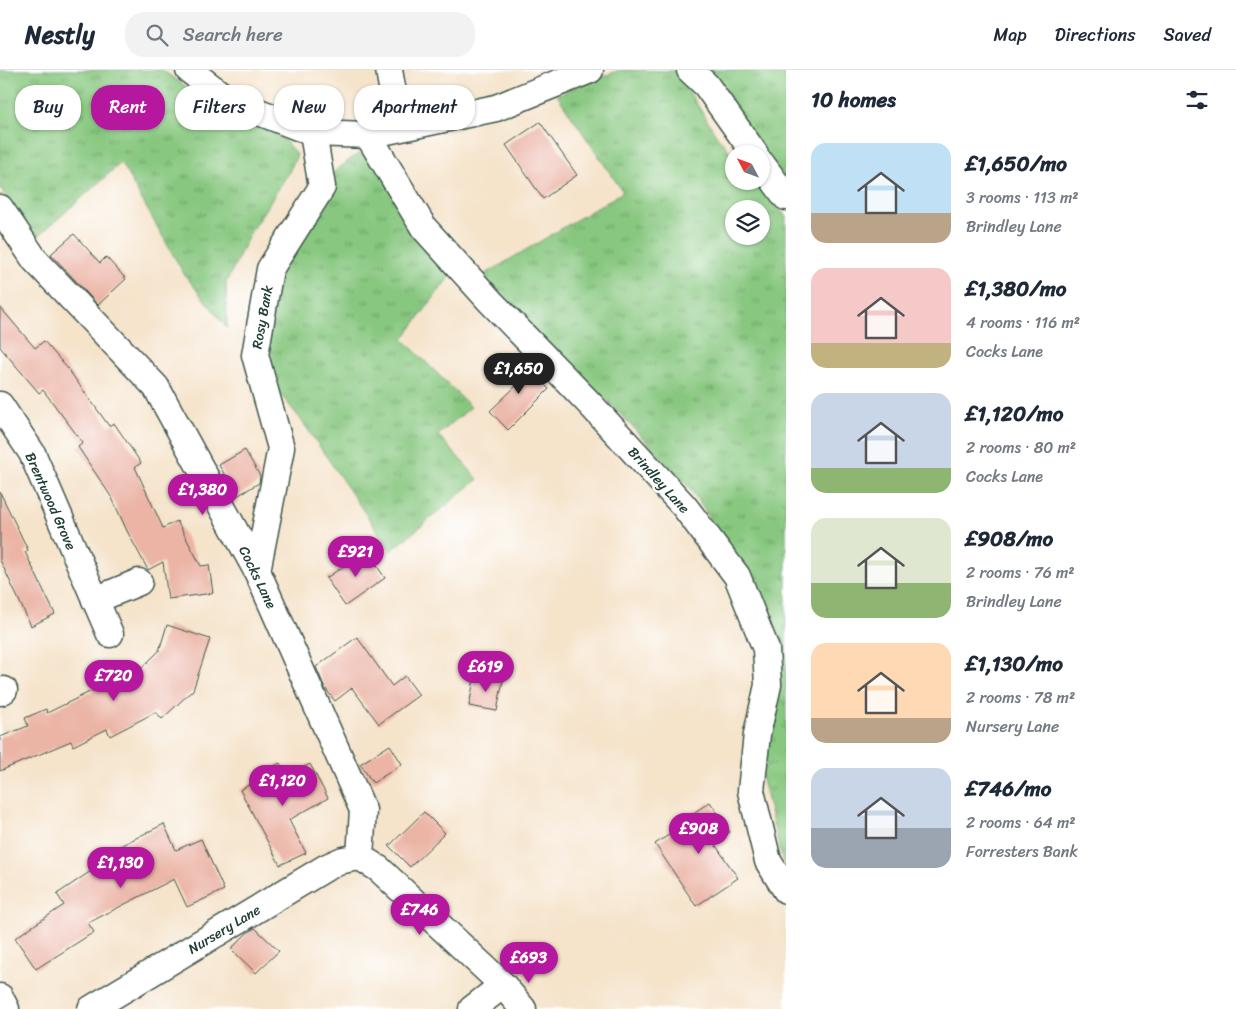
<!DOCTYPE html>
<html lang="en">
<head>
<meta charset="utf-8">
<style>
	:root { --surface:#fff; --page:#f2f2f3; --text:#1f2937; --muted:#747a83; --line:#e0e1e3; --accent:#b5179e }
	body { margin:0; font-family:Sriracha,sans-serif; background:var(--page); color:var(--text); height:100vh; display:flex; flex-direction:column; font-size:19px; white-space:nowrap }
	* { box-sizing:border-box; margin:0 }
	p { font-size:16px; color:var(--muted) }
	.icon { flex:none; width:28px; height:28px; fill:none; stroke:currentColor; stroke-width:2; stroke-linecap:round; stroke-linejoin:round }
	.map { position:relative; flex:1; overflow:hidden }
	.drawer { display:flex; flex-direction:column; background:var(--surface); width:450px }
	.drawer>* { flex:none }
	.hud { position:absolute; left:15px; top:15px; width:475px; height:45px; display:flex; gap:10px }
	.needle { width:32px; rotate:311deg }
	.buttons { position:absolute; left:725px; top:75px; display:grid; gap:10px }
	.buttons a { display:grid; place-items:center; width:45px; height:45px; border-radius:50%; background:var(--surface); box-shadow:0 1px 4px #0004; font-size:25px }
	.price { position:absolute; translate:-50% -42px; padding:0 11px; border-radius:18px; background:var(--accent); color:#fff; font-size:16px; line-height:32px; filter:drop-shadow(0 1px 2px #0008) }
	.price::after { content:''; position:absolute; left:50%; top:30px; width:15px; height:11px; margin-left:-8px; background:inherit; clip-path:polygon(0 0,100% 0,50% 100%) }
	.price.active { background:#222; color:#fff }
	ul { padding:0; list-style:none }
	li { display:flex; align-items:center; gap:15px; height:125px; padding:0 25px }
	li span { display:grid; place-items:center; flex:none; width:140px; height:100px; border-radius:15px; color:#555 }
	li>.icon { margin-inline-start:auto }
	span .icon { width:60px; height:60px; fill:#fffc; stroke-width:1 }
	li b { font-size:21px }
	h2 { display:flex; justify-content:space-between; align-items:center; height:60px; padding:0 25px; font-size:21px }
	.tag { padding:0 18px; border-radius:20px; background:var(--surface); box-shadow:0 1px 4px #0004; font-size:18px; line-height:45px }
	.tag.active { background:var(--accent); color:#fff }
	header { display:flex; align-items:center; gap:30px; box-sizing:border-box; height:70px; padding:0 25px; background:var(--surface); border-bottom:1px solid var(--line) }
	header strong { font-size:24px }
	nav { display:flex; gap:28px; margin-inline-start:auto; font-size:18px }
	.search { width:350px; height:45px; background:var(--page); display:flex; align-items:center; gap:12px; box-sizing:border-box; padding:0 18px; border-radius:20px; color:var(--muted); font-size:19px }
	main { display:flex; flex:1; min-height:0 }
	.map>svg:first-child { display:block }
	.grass { fill:url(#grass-tufts); stroke:#53825a; fill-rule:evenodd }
	.building { fill:#ebb4a5 }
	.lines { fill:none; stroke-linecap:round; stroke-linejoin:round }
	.minor-casing { stroke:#3f564a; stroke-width:29 }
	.minor { stroke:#fff; stroke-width:26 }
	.labels { text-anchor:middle; stroke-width:5; stroke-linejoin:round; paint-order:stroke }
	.street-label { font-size:14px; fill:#1f3d34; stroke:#fff }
</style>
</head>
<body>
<header>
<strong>Nestly</strong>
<div class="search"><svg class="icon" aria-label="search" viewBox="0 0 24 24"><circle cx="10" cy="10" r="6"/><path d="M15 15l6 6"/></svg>Search here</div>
<nav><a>Map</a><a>Directions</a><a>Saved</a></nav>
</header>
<main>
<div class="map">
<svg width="786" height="939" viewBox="0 0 786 939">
	<defs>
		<pattern id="grass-tufts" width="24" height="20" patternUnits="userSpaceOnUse" patternTransform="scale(1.25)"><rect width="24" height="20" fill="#87c77f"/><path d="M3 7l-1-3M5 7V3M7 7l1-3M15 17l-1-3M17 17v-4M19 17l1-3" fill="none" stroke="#6ea369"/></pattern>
	</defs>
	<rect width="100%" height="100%" fill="#fff"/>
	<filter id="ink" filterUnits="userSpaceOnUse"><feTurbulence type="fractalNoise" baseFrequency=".02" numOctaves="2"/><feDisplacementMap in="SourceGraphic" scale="10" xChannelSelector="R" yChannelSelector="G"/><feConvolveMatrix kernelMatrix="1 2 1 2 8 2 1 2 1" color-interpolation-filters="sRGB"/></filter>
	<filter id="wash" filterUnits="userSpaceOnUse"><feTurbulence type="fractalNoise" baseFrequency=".0096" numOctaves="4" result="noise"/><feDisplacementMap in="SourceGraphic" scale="20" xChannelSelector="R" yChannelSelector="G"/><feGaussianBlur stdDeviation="1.12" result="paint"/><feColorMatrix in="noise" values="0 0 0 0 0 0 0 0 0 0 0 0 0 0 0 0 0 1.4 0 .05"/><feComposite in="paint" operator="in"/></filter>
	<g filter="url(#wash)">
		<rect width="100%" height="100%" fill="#f5e3ca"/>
		<g class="grass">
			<polygon points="0,0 162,0 215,37 255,52 284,70 297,85 288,104 251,161 226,213 227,258 184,204 121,93 35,169 0,118"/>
			<path d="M 619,0 L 676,1 L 717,66 L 734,86 L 734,111 L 756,111 L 786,147 L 786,797 L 782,789 L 760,702 L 781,612 L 769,565 L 743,501 L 690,418 L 605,328 L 539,270 L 482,206 L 623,122 L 557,25 ZM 734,139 L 761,139 L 761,166 L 734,166 Z"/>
			<polygon points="706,0 786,0 786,110"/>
			<polygon points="359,83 372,89 450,206 403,269 471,337 438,365 478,409 391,481 302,351 266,306 271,248 283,193 331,104"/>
		</g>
		<g id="blocks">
			<g class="building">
				<polygon points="540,52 577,105 543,129 506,75"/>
				<polygon points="74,164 100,193 106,187 126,209 98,235 51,184"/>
				<polygon points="0,237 35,278 44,271 68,299 109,356 114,353 141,393 135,397 163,458 177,451 201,496 209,495 213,523 168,529 163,492 148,500 127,461 112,428 78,377 83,373 43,320 39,323 0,277"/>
				<polygon points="519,289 549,319 508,360 490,341 516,316 503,303"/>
				<polygon points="245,380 260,406 259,413 237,426 219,395"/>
				<polygon points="0,422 28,480 25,482 55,544 31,556 0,490"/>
				<polygon points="367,481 385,508 345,536 326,508"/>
				<polygon points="167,555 210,569 193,620 162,649 156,642 110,666 107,659 73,676 71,671 0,701 0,667 28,656 25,648 46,639 47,643 114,610 119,620 159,581"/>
				<polygon points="357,567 392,616 405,606 419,625 379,654 352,618 335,631 325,618 316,597"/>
				<polygon points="475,604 503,610 497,641 469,636"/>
				<polygon points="390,675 402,694 373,713 360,694"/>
				<polygon points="280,693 287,706 310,694 328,728 289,750 306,783 280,795 240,720 263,707 261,703"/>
				<polygon points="710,732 730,762 714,773 738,808 696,836 655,774 695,748 692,744"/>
				<polygon points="424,742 445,763 410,797 389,776"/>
				<polygon points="164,754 176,780 201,769 224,820 187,837 174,809 88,853 94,862 36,899 15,868 64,835 57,824 94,799 90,791"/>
				<polygon points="255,858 279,881 256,903 231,879 247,863"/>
			</g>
		</g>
	</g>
	<g filter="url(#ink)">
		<use href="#blocks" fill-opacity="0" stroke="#3f564a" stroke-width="1"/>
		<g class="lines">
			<defs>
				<g id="minor">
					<polyline points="189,0 228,30 313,63 368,65 496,38 590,0"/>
					<polyline points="389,0 399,58"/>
					<polyline points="690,0 706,15 755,84"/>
					<polyline points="368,65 424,158 491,232 590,334 684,436 737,506 766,579 768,615 757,664 751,721 768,791 786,820"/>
					<polyline points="761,93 786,127"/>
					<polyline points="0,138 35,190 156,317 257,501 363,740 360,787"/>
					<polyline points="0,335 32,383 110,564"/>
					<polyline points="257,501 281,378 255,285 270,199 322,117 313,63"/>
					<polyline points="95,530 139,512"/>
					<polyline points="0,622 4,620"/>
					<polyline points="360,787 379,799 503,915 523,939"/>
					<polyline points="0,927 6,939"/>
					<polyline points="91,939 327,797 343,790 360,787"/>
					<polyline points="472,939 503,915"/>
				</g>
			</defs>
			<use href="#minor" class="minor-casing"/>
			<use href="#minor" class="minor"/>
		</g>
	</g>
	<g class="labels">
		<g class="street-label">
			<text transform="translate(262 247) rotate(-80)" y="5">Rosy Bank</text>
			<text transform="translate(659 410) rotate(48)" y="5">Brindley Lane</text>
			<text transform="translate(51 431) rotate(66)" y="5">Brentwood Grove</text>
			<text transform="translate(258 507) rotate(64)" y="5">Cocks Lane</text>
			<text transform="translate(224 859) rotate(-31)" y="5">Nursery Lane</text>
		</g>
	</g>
</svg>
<div class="buttons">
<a><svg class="needle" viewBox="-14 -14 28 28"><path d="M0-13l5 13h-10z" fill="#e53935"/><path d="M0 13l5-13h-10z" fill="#747a83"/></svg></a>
<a><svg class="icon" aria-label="layers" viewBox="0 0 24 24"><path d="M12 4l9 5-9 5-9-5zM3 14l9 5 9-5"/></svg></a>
</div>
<b class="price active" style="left:519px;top:325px">£1,650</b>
<b class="price" style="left:203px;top:446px">£1,380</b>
<b class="price" style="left:356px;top:508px">£921</b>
<b class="price" style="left:486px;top:623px">£619</b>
<b class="price" style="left:114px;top:632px">£720</b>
<b class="price" style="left:283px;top:737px">£1,120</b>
<b class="price" style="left:699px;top:785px">£908</b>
<b class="price" style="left:121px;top:819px">£1,130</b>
<b class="price" style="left:420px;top:866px">£746</b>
<b class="price" style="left:529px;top:914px">£693</b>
<div class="hud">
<a class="tag">Buy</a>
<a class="tag active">Rent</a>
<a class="tag">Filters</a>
<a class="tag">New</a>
<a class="tag">Apartment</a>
</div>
</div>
<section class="drawer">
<h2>10 homes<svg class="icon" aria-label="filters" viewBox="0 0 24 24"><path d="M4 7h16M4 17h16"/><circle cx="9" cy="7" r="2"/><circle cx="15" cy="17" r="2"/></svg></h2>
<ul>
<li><span style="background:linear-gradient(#bfe0f5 70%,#b9a48a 0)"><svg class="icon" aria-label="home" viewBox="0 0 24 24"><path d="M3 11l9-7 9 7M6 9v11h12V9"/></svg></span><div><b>£1,650/mo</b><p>3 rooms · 113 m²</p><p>Brindley Lane</p></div></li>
<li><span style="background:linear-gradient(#f6c9c9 75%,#c2b280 0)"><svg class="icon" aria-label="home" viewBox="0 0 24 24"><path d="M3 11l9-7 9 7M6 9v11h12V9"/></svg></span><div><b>£1,380/mo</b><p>4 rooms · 116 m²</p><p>Cocks Lane</p></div></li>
<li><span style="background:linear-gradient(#c9d6e8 75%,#8fb573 0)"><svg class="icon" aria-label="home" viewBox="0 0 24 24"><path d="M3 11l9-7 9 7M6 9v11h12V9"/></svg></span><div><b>£1,120/mo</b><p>2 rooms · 80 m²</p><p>Cocks Lane</p></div></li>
<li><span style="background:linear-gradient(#dfe7d0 65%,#8fb573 0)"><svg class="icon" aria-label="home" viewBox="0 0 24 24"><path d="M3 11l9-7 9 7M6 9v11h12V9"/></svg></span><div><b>£908/mo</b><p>2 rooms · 76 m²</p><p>Brindley Lane</p></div></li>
<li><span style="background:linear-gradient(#ffd9b3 75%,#b9a48a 0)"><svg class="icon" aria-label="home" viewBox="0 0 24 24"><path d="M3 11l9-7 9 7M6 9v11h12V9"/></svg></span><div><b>£1,130/mo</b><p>2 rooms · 78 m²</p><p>Nursery Lane</p></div></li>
<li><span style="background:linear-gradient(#c9d6e8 60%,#9aa5b1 0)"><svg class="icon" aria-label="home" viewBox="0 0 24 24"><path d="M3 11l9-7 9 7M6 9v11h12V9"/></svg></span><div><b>£746/mo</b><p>2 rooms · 64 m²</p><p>Forresters Bank</p></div></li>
</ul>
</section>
</main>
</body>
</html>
